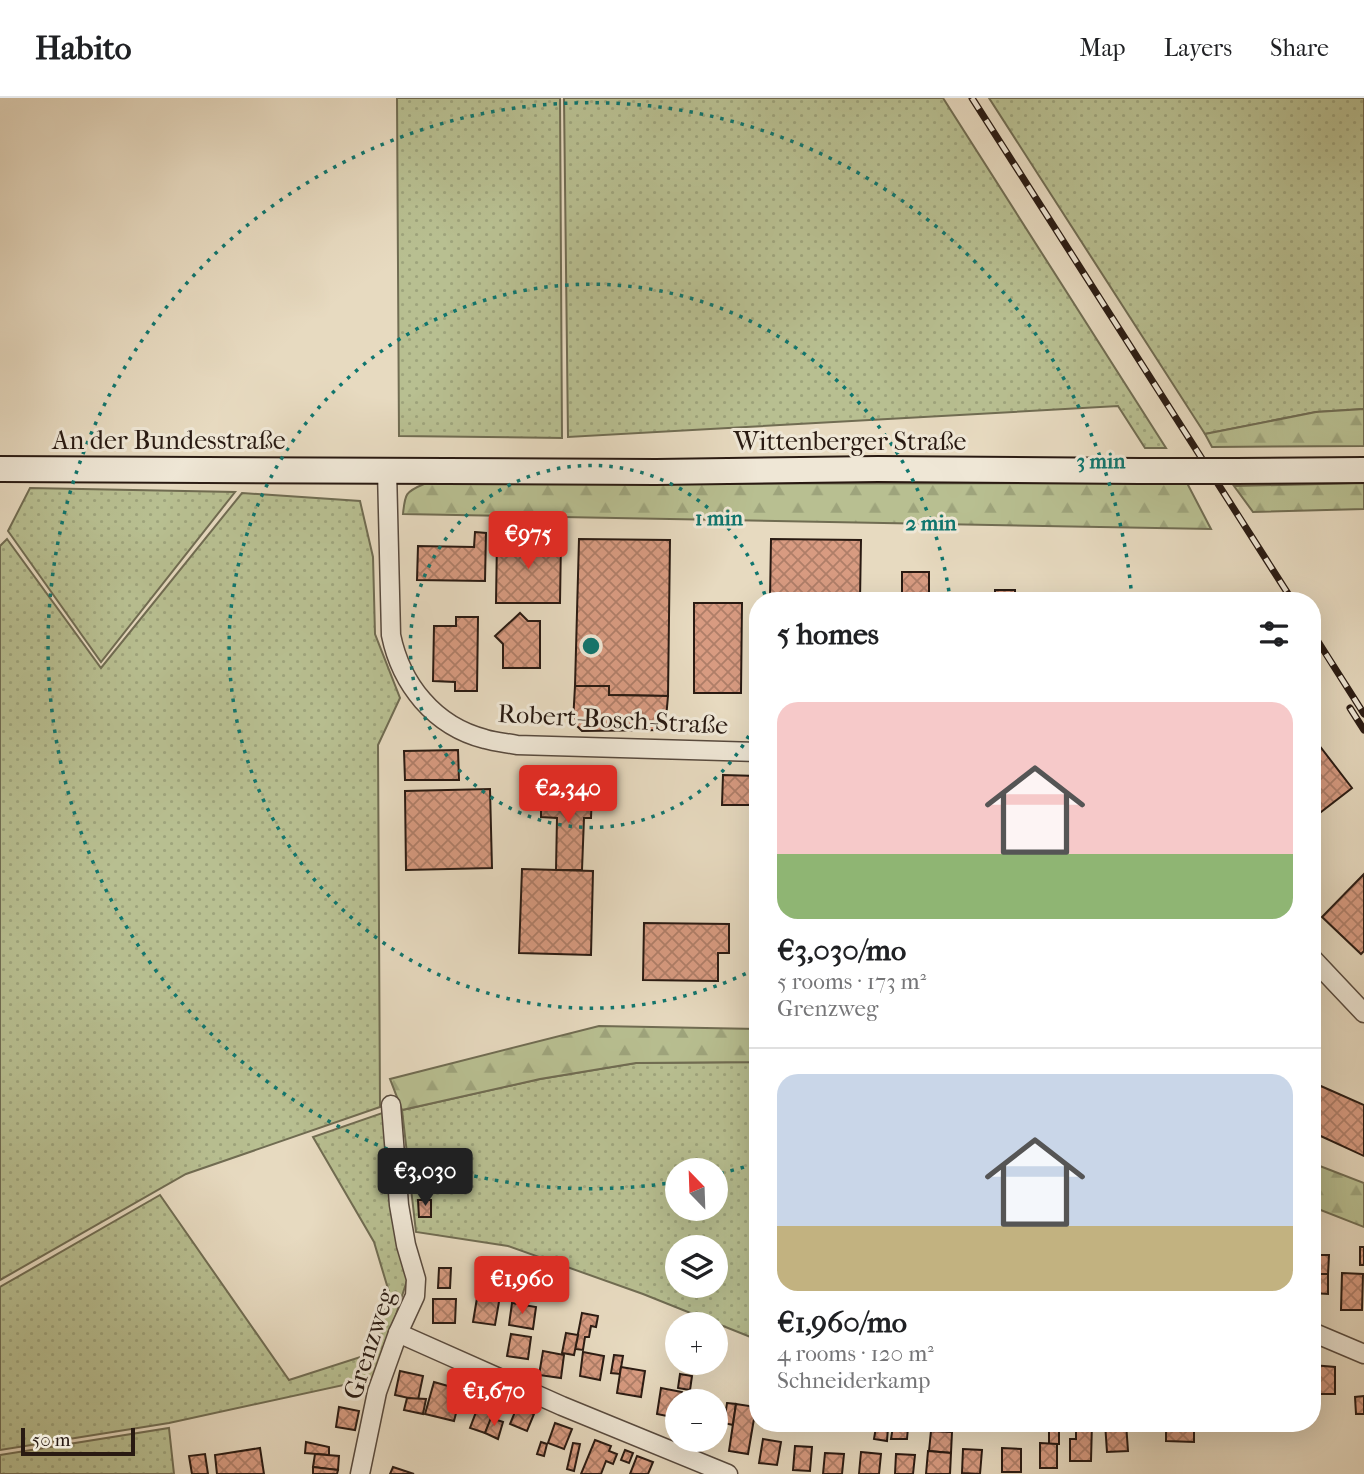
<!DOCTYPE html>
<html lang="en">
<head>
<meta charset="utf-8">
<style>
	:root { --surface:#fff; --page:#f2f2f2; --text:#202124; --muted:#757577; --line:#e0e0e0; --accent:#d93025 }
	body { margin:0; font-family:"IM FELL French Canon",serif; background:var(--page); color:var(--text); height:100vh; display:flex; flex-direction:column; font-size:26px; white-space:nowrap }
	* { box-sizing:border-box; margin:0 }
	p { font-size:23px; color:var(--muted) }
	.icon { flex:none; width:38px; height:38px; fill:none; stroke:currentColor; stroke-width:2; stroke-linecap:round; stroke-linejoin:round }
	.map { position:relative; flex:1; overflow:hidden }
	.side { position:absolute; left:749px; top:494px; width:572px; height:840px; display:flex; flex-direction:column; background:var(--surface); border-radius:28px; box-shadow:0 7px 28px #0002 }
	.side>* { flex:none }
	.needle { width:46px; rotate:337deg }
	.fabs { position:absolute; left:665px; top:1060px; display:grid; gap:14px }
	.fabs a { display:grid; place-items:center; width:63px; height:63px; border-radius:50%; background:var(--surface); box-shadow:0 7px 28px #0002; font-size:35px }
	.scale { position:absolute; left:21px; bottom:18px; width:114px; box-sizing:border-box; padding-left:7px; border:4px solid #291a12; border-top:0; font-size:19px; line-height:24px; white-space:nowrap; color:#291a12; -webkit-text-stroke:5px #efe7d6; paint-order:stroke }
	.price { position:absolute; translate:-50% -60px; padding:0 16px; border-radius:7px; background:var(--accent); color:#fff; font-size:23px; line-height:46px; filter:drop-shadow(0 2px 4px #0008) }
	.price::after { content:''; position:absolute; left:50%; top:42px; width:21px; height:16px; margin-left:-10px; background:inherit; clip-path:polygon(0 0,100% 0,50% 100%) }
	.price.selected { background:#222; color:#fff }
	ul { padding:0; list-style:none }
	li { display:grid; align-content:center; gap:14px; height:371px; padding:0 28px }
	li+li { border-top:2px solid var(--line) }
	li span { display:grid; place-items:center; height:217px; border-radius:21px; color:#555 }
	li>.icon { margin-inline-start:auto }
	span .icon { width:126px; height:126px; fill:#fffc; stroke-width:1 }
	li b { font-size:30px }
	h2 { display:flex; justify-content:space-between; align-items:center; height:84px; padding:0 28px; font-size:30px }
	header { display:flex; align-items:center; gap:42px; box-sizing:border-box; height:98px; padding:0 35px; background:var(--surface); border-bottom:2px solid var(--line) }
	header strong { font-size:33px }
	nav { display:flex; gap:38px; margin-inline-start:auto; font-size:24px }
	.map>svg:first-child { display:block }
	.grass { fill:url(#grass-dots); stroke:#706c52; stroke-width:2; fill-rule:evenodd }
	.forest { fill:url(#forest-firs); stroke:#706c52; stroke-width:2 }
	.building { fill:url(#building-cross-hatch); stroke:#291a12; stroke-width:2 }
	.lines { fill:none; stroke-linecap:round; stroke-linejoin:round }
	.street-casing { stroke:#584a3e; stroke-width:21 }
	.secondary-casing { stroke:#291a12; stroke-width:28 }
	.street { stroke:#efe7d6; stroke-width:18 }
	.secondary { stroke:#efe7d6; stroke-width:24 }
	.rail-casing { stroke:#291a12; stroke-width:7 }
	.rail { stroke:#efe7d6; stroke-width:4.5; stroke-dasharray:13; stroke-linecap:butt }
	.secondary-bridge-casing { stroke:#291a12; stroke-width:28; stroke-linecap:butt }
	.secondary-bridge { stroke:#efe7d6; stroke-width:24 }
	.ring { fill:none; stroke:#0f766e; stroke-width:3.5; stroke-dasharray:3.5 7 }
	.labels { text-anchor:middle; stroke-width:6; stroke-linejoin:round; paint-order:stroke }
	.street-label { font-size:26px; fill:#291a12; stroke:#efe7d6 }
	.centre { fill:#0f766e; stroke:#efe7d6; stroke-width:3.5 }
	.ring-label { font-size:21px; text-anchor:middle; font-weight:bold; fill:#0f766e; stroke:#efe7d6; stroke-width:6; stroke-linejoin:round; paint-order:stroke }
</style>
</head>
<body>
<header>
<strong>Habito</strong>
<nav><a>Map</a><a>Layers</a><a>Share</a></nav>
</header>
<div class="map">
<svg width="1364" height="1376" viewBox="0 0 1364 1376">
	<defs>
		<pattern id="grass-dots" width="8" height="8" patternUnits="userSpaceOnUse" patternTransform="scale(1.75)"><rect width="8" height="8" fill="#b8bf91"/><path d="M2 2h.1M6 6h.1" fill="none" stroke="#9ea47c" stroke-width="1.8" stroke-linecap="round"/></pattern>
		<pattern id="forest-firs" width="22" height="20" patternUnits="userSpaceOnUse" patternTransform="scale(1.75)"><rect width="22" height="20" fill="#b8bf91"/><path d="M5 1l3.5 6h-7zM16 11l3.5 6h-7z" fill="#9ea47c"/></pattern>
		<pattern id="building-cross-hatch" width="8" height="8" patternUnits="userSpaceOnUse" patternTransform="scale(1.75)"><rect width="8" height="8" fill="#d89b81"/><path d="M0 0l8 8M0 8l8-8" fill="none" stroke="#af7e68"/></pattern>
	</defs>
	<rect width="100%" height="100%" fill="#e7dac0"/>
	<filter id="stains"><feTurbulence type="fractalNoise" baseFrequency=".00286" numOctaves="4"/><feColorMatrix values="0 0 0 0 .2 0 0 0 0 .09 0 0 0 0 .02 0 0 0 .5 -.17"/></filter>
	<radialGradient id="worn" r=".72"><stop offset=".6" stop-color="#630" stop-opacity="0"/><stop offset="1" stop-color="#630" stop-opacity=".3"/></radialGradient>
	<g class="grass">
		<polygon points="397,0 560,0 562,340 399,338"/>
		<polygon points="564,0 943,0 1166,350 1145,350 1118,308 568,339"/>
		<polygon points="989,0 1364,0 1364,311 1316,314 1205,336"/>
		<polygon points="30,390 235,394 101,564 8,433"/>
		<polygon points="242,395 360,403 373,459 375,536 400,600 378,647 380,1009 186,1076 0,1182 0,448 7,441 101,570"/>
		<path d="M 758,964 L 758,1242 L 643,1196 L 508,1148 L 416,1134 L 402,1012 L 540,981 L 636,965 ZM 677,1073 L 716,1073 L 716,1111 L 677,1111 ZM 677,1150 L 716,1150 L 716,1188 L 677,1188 Z"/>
		<polygon points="388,1013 409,1176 376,1280 169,1325 0,1352 0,1189 160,1097 289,1282 373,1255 389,1194 374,1144 313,1039"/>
		<polygon points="169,1330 174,1376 0,1376 0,1357"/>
	</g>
	<g class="forest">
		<polygon points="1364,311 1364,348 1212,349 1205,336 1316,314"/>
		<path d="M 1187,385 L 1211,431 L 403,416 C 405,396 405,394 424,386 Z"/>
		<polygon points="1364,385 1364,411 1253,414 1234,388"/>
		<polygon points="599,928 758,931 758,964 636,965 540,981 402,1012 390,981"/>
		<polygon points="1312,1065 1364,1085 1364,1129 1313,1109"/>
	</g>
	<g class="building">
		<polygon points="475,434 486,435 485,483 417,482 418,448 474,449"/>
		<polygon points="497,441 561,442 560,505 496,505"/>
		<polygon points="579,441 670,442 668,598 609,597 609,588 575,588"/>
		<polygon points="771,441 861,442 860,502 770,502"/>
		<rect x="902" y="474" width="27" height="28"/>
		<rect x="995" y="492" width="20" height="10"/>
		<polygon points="694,505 742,505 741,595 694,595"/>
		<polygon points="520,515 528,523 540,523 540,570 503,570 503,546 495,538"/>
		<polygon points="456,519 478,519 477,593 455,593 455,584 433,583 434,528 456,528"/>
		<polygon points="575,588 609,588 609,597 668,598 665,632 582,633 573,624"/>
		<polygon points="1312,638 1352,690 1312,721"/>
		<polygon points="458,652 459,682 405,682 404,653"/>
		<polygon points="723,677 758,678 758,707 722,707"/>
		<polygon points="490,691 492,770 406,772 405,693"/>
		<polygon points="541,693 592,694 591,720 584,720 582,772 556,772 557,720 541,719"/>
		<polygon points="522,771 593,773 591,857 519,855"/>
		<polygon points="1364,776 1364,853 1361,856 1322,819"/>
		<polygon points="644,825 729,826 729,855 718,855 718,883 643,882"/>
		<polygon points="1314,985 1364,1007 1364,1058 1312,1034"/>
		<polygon points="418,1102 431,1102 431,1119 419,1119"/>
		<rect x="1360" y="1149" width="4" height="18"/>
		<polygon points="1312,1157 1329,1157 1328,1176 1312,1176"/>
		<polygon points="439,1170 451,1170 450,1190 438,1190"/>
		<polygon points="1342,1175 1363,1176 1362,1212 1341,1212"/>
		<polygon points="1312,1176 1328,1176 1328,1196 1312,1195"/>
		<polygon points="478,1194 500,1198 495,1227 473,1224"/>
		<polygon points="433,1201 456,1201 455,1225 433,1225"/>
		<polygon points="512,1205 536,1209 533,1231 509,1227"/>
		<polygon points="582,1215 598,1218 596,1229 591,1228 589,1239 585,1239 583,1252 575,1251"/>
		<polygon points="566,1235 578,1237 574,1257 562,1255"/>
		<polygon points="511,1236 531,1239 528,1261 507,1258"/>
		<polygon points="543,1253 564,1257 561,1280 539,1277"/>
		<polygon points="583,1254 604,1258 600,1282 580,1278"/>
		<polygon points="614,1257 623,1258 620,1276 611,1275"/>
		<polygon points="1312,1267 1335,1269 1335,1296 1312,1296"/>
		<polygon points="621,1269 645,1273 641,1299 617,1295"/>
		<polygon points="400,1273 423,1278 418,1302 395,1297"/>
		<polygon points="680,1276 692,1278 690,1292 678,1290"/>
		<polygon points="434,1284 462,1292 454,1323 425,1316"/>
		<polygon points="661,1290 682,1294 681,1304 677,1304 677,1320 657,1316"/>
		<polygon points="480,1294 500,1302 485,1335 470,1330 476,1314 473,1313 475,1308 470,1306 473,1297 478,1299"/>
		<polygon points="1364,1298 1364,1316 1356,1316 1355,1299"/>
		<polygon points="407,1300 426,1301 423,1316 404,1312"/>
		<polygon points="727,1305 736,1306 733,1327 724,1325"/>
		<polygon points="736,1306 756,1309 748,1356 729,1353"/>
		<polygon points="339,1309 359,1313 355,1332 336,1329"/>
		<polygon points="517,1309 534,1316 527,1333 510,1326"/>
		<polygon points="716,1317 723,1318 721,1332 716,1332"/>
		<polygon points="491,1320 503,1324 498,1341 485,1335"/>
		<polygon points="555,1325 572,1331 564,1351 548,1345"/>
		<polygon points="958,1325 974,1325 973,1331 958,1330"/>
		<polygon points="1076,1325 1092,1325 1091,1363 1070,1363 1070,1341 1076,1341"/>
		<polygon points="1105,1325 1126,1325 1128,1353 1107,1354"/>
		<polygon points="1166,1325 1194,1325 1194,1332 1166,1331"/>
		<polygon points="893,1328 908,1329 907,1341 891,1341"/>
		<rect x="1049" y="1328" width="10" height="18"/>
		<polygon points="876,1329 888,1330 887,1343 874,1341"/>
		<polygon points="1166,1331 1194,1332 1194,1344 1166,1343"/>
		<polygon points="931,1333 952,1334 951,1355 929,1353"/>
		<polygon points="763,1341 781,1344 777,1367 759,1365"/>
		<polygon points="595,1342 611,1348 609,1353 617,1356 613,1366 606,1363 601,1376 581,1376"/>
		<polygon points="306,1344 329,1349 329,1357 305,1355"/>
		<polygon points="541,1344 547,1346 544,1358 537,1356"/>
		<polygon points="573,1345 580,1346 574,1373 567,1371"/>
		<polygon points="1040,1345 1057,1346 1057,1370 1040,1370"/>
		<polygon points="795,1348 812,1349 810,1373 793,1372"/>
		<polygon points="260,1350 264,1376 217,1376 215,1357"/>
		<polygon points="1002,1350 1021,1351 1021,1374 1002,1374"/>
		<polygon points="963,1351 982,1352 980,1376 962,1375"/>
		<polygon points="625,1352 633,1355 629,1365 621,1362"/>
		<polygon points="928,1353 951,1355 950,1376 926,1376"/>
		<polygon points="861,1354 881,1356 879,1376 859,1376"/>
		<polygon points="825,1355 844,1356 842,1376 823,1376"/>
		<polygon points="205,1356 208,1376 192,1376 189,1358"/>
		<polygon points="315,1356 339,1358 338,1372 313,1369"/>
		<polygon points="896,1356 915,1357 913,1376 895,1376"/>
		<polygon points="637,1358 653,1364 648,1376 630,1376"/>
		<polygon points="313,1369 338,1372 337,1376 313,1376"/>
		<polygon points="393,1369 414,1376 390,1376"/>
	</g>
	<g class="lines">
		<defs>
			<g id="street">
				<path d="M 387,372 L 391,537 C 401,586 434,628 485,641 C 495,644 507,645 517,647 L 758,654"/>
				<polyline points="1312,860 1364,915"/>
				<polyline points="1312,1234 1364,1256"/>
				<polyline points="398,1235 562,1308 728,1376"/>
				<polyline points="360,1376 377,1294 398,1235 415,1198 416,1181 406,1147 399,1107 391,1007"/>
			</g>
			<g id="secondary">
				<polyline points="0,371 656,374 878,371 1140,373"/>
				<polyline points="1236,373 1364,372"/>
			</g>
		</defs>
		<use href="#street" class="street-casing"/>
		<use href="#secondary" class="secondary-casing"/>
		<use href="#street" class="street"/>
		<use href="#secondary" class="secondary"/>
		<defs>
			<g id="rail">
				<polyline points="972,0 1292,502"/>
				<polyline points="1312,534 1364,616"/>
				<polyline points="1350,610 1364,632"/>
			</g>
		</defs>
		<use href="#rail" class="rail-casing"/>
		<use href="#rail" class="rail"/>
		<defs>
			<polyline id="secondary-bridge" points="1140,373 1236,373"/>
		</defs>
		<use href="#secondary-bridge" class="secondary-bridge-casing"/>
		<use href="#secondary-bridge" class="secondary-bridge"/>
	</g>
	<g class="ring">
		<path d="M758 619A181 181 0 1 1 766 501"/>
		<path d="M755 871A362 362 0 1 1 950 501"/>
		<path d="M754 1066A543 543 0 0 1 718 1076M676 1084A543 543 0 1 1 1132 501"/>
	</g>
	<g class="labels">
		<g class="street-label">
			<text x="169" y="351">An der Bundesstraße</text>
			<text x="850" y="352">Wittenberger Straße</text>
			<text transform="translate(613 621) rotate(3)" y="9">Robert-Bosch-Straße</text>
			<text transform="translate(369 1246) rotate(-72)" y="9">Grenzweg</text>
		</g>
	</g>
	<circle cx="591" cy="548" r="10" class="centre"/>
	<g class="ring-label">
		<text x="1101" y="370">3 min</text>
		<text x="719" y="427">1 min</text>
		<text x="931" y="432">2 min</text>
	</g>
	<rect width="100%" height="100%" filter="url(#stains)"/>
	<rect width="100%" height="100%" fill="url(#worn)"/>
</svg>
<div class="fabs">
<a><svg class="needle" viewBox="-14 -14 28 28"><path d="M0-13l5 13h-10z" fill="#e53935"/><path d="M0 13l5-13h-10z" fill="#757577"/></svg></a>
<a><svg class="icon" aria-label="layers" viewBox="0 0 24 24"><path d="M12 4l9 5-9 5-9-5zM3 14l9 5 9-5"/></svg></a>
<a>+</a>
<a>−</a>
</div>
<div class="scale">50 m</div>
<b class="price" style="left:528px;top:473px">€975</b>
<b class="price" style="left:568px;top:727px">€2,340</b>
<b class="price selected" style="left:425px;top:1110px">€3,030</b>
<b class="price" style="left:522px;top:1218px">€1,960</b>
<b class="price" style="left:494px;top:1330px">€1,670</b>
<section class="side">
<h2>5 homes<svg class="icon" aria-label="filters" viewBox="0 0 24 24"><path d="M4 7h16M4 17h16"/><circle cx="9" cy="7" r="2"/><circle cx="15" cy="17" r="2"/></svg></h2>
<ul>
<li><span style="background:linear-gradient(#f6c9c9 70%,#8fb573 0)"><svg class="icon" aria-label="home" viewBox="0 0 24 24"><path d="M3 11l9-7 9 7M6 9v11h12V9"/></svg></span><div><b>€3,030/mo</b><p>5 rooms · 173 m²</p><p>Grenzweg</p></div></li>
<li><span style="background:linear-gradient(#c9d6e8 70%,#c2b280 0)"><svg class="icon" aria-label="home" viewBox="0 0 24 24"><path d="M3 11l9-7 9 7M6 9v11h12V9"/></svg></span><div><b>€1,960/mo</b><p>4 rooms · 120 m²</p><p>Schneiderkamp</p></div></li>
</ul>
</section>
</div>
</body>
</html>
